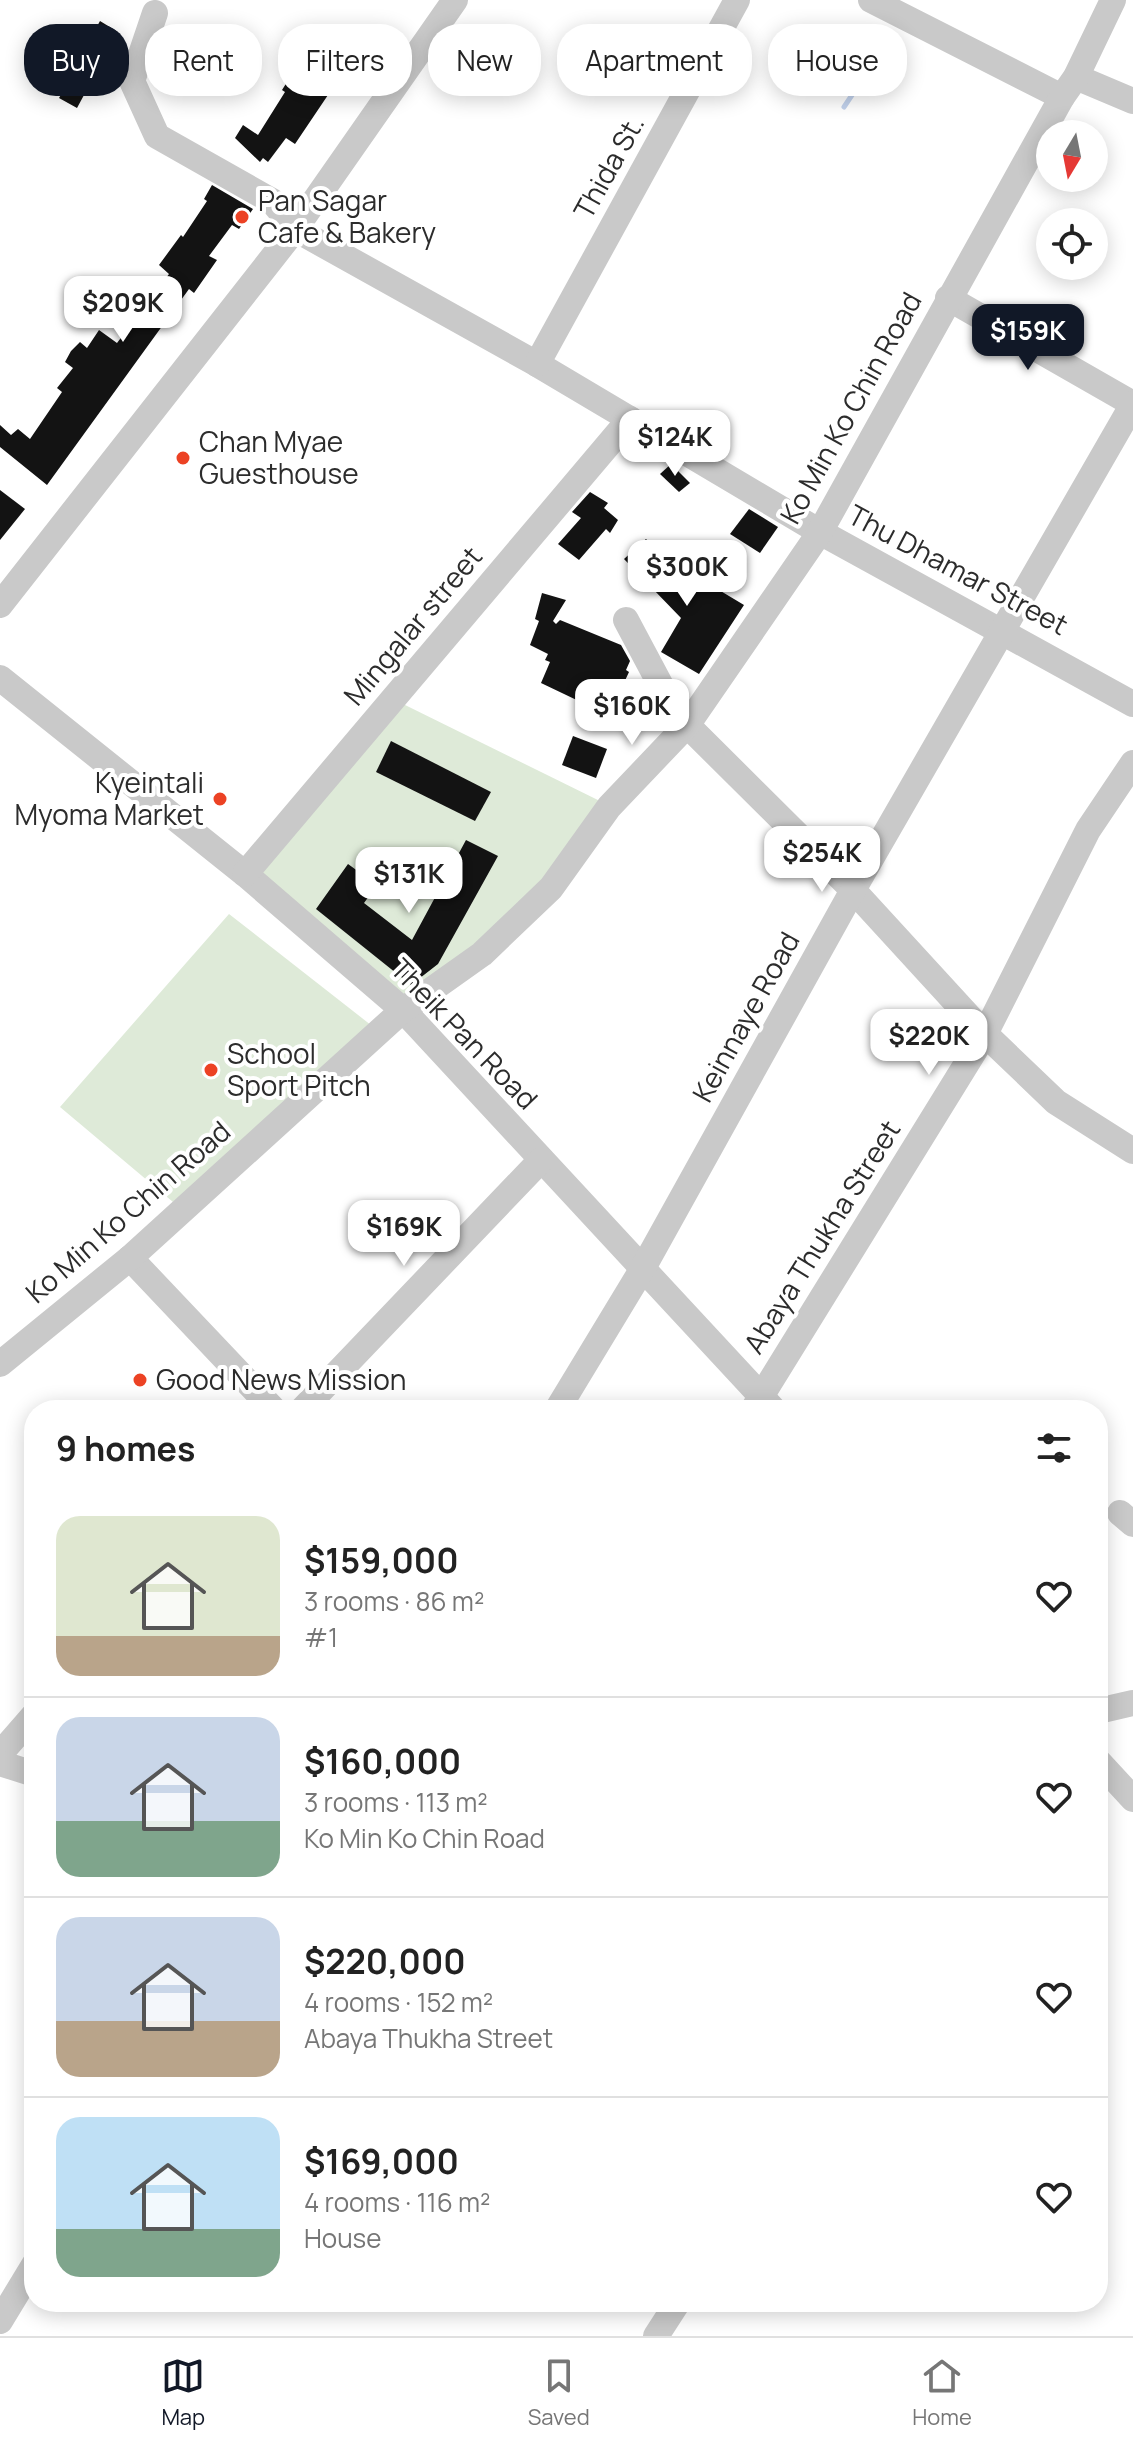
<!DOCTYPE html>
<html lang="en">
<head>
<meta charset="utf-8">
<style>
	:root { --surface:#fff; --page:#f6f6f6; --text:#222; --muted:#767676; --line:#e0e0e0; --accent:#111827 }
	body { margin:0; font-family:Manrope,sans-serif; background:var(--page); color:var(--text); height:100vh; display:flex; flex-direction:column; font-size:30px; white-space:nowrap }
	* { box-sizing:border-box; margin:0 }
	p { font-size:26px; color:var(--muted) }
	.icon { flex:none; width:44px; height:44px; fill:none; stroke:currentColor; stroke-width:2; stroke-linecap:round; stroke-linejoin:round }
	.map { position:relative; flex:1; overflow:hidden }
	.drawer { position:absolute; left:24px; top:1400px; width:1084px; height:912px; display:flex; flex-direction:column; background:var(--surface); border-radius:32px; box-shadow:0 4px 20px #0003 }
	.drawer>* { flex:none }
	.hud { position:absolute; left:24px; top:24px; width:1086px; height:72px; display:flex; gap:16px }
	.needle { width:52px; rotate:190deg }
	.fabs { position:absolute; left:1036px; top:120px; display:grid; gap:16px }
	.fabs a { display:grid; place-items:center; width:72px; height:72px; border-radius:50%; background:var(--surface); box-shadow:0 4px 20px #0003; font-size:40px }
	.price { position:absolute; translate:-50% -68px; padding:0 18px; border-radius:16px; background:#fff; color:#222; font-size:26px; line-height:52px; filter:drop-shadow(0 2px 4px #0008) }
	.price::after { content:''; position:absolute; left:50%; top:48px; width:24px; height:18px; margin-left:-12px; background:inherit; clip-path:polygon(0 0,100% 0,50% 100%) }
	.price.active { background:var(--accent); color:#fff }
	ul { padding:0; list-style:none }
	li { display:flex; align-items:center; gap:24px; height:200px; padding:0 32px }
	li+li { border-top:2px solid var(--line) }
	li span { display:grid; place-items:center; flex:none; width:224px; height:160px; border-radius:24px; color:#555 }
	li>.icon { margin-inline-start:auto }
	span .icon { width:96px; height:96px; fill:#fffc; stroke-width:1 }
	li b { font-size:34px }
	h2 { display:flex; justify-content:space-between; align-items:center; height:96px; padding:0 32px; font-size:34px }
	.chip { padding:0 28px; border-radius:32px; background:var(--surface); box-shadow:0 4px 20px #0003; font-size:28px; line-height:72px }
	.chip.active { background:var(--accent); color:#fff }
	.menu { display:flex; justify-content:space-around; align-items:center; height:112px; border-top:2px solid var(--line); background:var(--surface); font-size:22px; color:var(--muted) }
	.menu a { display:grid; justify-items:center; gap:4px }
	.menu .active { color:var(--accent) }
	.map>svg:first-child { display:block }
	.green { fill:#deead8 }
	.lines { fill:none; stroke-linecap:round; stroke-linejoin:round }
	.stream { stroke:#c2d2ec; stroke-width:5 }
	.building { fill:#131313 }
	.minor { stroke:#c9c9c9; stroke-width:26 }
	.poi-dot { fill:#ec4224; stroke:#fff; stroke-width:3 }
	.labels { text-anchor:middle; stroke-width:8; stroke-linejoin:round; paint-order:stroke }
	.street-label { font-size:28px; fill:#2c2c2c; stroke:#fff }
	.poi-label { font-size:28px; fill:#2c2c2c; stroke:#fff; text-anchor:start }
</style>
</head>
<body>
<div class="map">
<svg width="1133" height="2336" viewBox="0 0 1133 2336">
	<rect width="100%" height="100%" fill="#fff"/>
	<g class="green">
		<polygon points="401,703 606,804 551,888 415,1011 255,881"/>
		<polygon points="229,914 376,1029 173,1202 60,1107"/>
	</g>
	<g class="lines">
		<polyline class="stream" points="844,107 852,95"/>
	</g>
	<g class="building">
		<polygon points="100,21 118,32 77,108 59,98 78,66 73,64 80,48 84,50"/>
		<polygon points="324,29 354,51 346,63 316,42"/>
		<polygon points="294,71 330,92 295,144 286,138 268,162 263,158 260,162 235,138 243,125 258,135 285,92 282,90"/>
		<polygon points="212,185 253,209 239,229 232,225 209,256 217,260 194,293 189,289 47,485 0,447 0,425 11,435 18,429 30,439 62,392 57,388 73,368 65,362 71,351 80,342 87,348 99,330 117,343 169,274 159,265 181,235 183,237 207,201 204,199"/>
		<polygon points="671,464 690,483 679,492 660,474"/>
		<polygon points="0,490 25,509 0,540"/>
		<polygon points="590,492 608,503 604,508 618,520 610,533 606,529 579,560 558,544 581,518 572,512"/>
		<polygon points="749,509 778,527 760,553 730,534"/>
		<polygon points="646,539 697,592 704,581 744,605 699,674 661,652 681,618 624,559"/>
		<polygon points="542,593 566,600 553,621 556,624 560,620 621,645 630,661 626,670 629,672 616,700 592,691 585,704 541,683 550,662 545,660 548,654 530,645 539,621 535,619"/>
		<polygon points="573,736 607,749 596,778 562,765"/>
		<polygon points="391,741 491,792 475,821 376,772"/>
		<polygon points="466,840 498,856 438,964 411,985 316,909 348,864 377,885 364,903 412,940"/>
	</g>
	<g class="lines">
		<g class="minor">
			<polyline points="871,0 1062,97"/>
			<polyline points="155,13 132,81 157,136 272,201 295,229 537,364 820,532 1133,704"/>
			<polyline points="1076,77 1133,101"/>
			<polyline points="948,298 1133,404"/>
			<polyline points="537,364 737,0"/>
			<polyline points="0,605 295,229 455,0"/>
			<polyline points="626,620 676,714 853,890 985,1034 1056,1102 1133,1151"/>
			<polyline points="0,678 245,874 403,1010 774,1410"/>
			<polyline points="245,874 630,419"/>
			<polyline points="130,1258 274,1410"/>
			<polyline points="0,1364 130,1258 403,1010 482,954 551,888 609,807 688,724 820,532 1062,97 1076,77 1113,0"/>
			<polyline points="754,1408 985,1034 1088,830 1133,763"/>
			<polyline points="302,1410 541,1160"/>
			<polyline points="557,1410 643,1268 853,890 1133,404"/>
			<polyline points="1120,1513 1133,1524"/>
			<polyline points="1098,1711 1133,1703"/>
			<polyline points="0,1754 34,1715"/>
			<polyline points="1098,1761 1133,1799"/>
			<polyline points="0,1763 34,1774"/>
			<polyline points="0,2321 34,2265"/>
			<polyline points="656,2336 678,2302"/>
		</g>
	</g>
	<g class="poi-dot">
		<circle cx="242" cy="217" r="8"/>
		<circle cx="183" cy="458" r="8"/>
		<circle cx="220" cy="799" r="8"/>
		<circle cx="211" cy="1070" r="8"/>
		<circle cx="140" cy="1380" r="8"/>
	</g>
	<g class="labels">
		<g class="street-label">
			<text transform="translate(609 167) rotate(-61)" y="10">Thida St.</text>
			<text transform="translate(851 408) rotate(-61)" y="10">Ko Min Ko Chin Road</text>
			<text transform="translate(958 570) rotate(28)" y="10">Thu Dhamar Street</text>
			<text transform="translate(413 626) rotate(-50)" y="10">Mingalar street</text>
			<text transform="translate(746 1017) rotate(-61)" y="10">Keinnaye Road</text>
			<text transform="translate(464 1034) rotate(46)" y="10">Theik Pan Road</text>
			<text transform="translate(128 1212) rotate(-41)" y="10">Ko Min Ko Chin Road</text>
			<text transform="translate(822 1237) rotate(-58)" y="10">Abaya Thukha Street</text>
		</g>
		<g class="poi-label">
			<text x="258" y="211">Pan Sagar<tspan x="258" dy="32">Cafe &amp; Bakery</tspan></text>
			<text x="199" y="452">Chan Myae<tspan x="199" dy="32">Guesthouse</tspan></text>
			<text x="204" y="793" text-anchor="end">Kyeintali<tspan x="204" dy="32">Myoma Market</tspan></text>
			<text x="227" y="1064">School<tspan x="227" dy="32">Sport Pitch</tspan></text>
			<text x="156" y="1390">Good News Mission</text>
		</g>
	</g>
</svg>
<div class="fabs">
<a><svg class="needle" viewBox="-14 -14 28 28"><path d="M0-13l5 13h-10z" fill="#e53935"/><path d="M0 13l5-13h-10z" fill="#767676"/></svg></a>
<a><svg class="icon" aria-label="locate" viewBox="0 0 24 24"><circle cx="12" cy="12" r="6"/><path d="M12 2v4M12 18v4M2 12h4M18 12h4"/></svg></a>
</div>
<b class="price" style="left:123px;top:344px">$209K</b>
<b class="price active" style="left:1028px;top:372px">$159K</b>
<b class="price" style="left:675px;top:478px">$124K</b>
<b class="price" style="left:687px;top:608px">$300K</b>
<b class="price" style="left:632px;top:747px">$160K</b>
<b class="price" style="left:822px;top:894px">$254K</b>
<b class="price" style="left:409px;top:915px">$131K</b>
<b class="price" style="left:929px;top:1077px">$220K</b>
<b class="price" style="left:404px;top:1268px">$169K</b>
<div class="hud">
<a class="chip active">Buy</a>
<a class="chip">Rent</a>
<a class="chip">Filters</a>
<a class="chip">New</a>
<a class="chip">Apartment</a>
<a class="chip">House</a>
</div>
<section class="drawer">
<h2>9 homes<svg class="icon" aria-label="filters" viewBox="0 0 24 24"><path d="M4 7h16M4 17h16"/><circle cx="9" cy="7" r="2"/><circle cx="15" cy="17" r="2"/></svg></h2>
<ul>
<li><span style="background:linear-gradient(#dfe7d0 75%,#b9a48a 0)"><svg class="icon" aria-label="home" viewBox="0 0 24 24"><path d="M3 11l9-7 9 7M6 9v11h12V9"/></svg></span><div><b>$159,000</b><p>3 rooms · 86 m²</p><p>#1</p></div><svg class="icon" aria-label="heart" viewBox="0 0 24 24"><path d="M12 20l-8-8c-3-5 5-10 8-4 3-6 11-1 8 4z"/></svg></li>
<li><span style="background:linear-gradient(#c9d6e8 65%,#7fa58c 0)"><svg class="icon" aria-label="home" viewBox="0 0 24 24"><path d="M3 11l9-7 9 7M6 9v11h12V9"/></svg></span><div><b>$160,000</b><p>3 rooms · 113 m²</p><p>Ko Min Ko Chin Road</p></div><svg class="icon" aria-label="heart" viewBox="0 0 24 24"><path d="M12 20l-8-8c-3-5 5-10 8-4 3-6 11-1 8 4z"/></svg></li>
<li><span style="background:linear-gradient(#c9d6e8 65%,#b9a48a 0)"><svg class="icon" aria-label="home" viewBox="0 0 24 24"><path d="M3 11l9-7 9 7M6 9v11h12V9"/></svg></span><div><b>$220,000</b><p>4 rooms · 152 m²</p><p>Abaya Thukha Street</p></div><svg class="icon" aria-label="heart" viewBox="0 0 24 24"><path d="M12 20l-8-8c-3-5 5-10 8-4 3-6 11-1 8 4z"/></svg></li>
<li><span style="background:linear-gradient(#bfe0f5 70%,#7fa58c 0)"><svg class="icon" aria-label="home" viewBox="0 0 24 24"><path d="M3 11l9-7 9 7M6 9v11h12V9"/></svg></span><div><b>$169,000</b><p>4 rooms · 116 m²</p><p>House</p></div><svg class="icon" aria-label="heart" viewBox="0 0 24 24"><path d="M12 20l-8-8c-3-5 5-10 8-4 3-6 11-1 8 4z"/></svg></li>
</ul>
</section>
</div>
<nav class="menu">
<a class="active"><svg class="icon" aria-label="map" viewBox="0 0 24 24"><path d="M3 6l6-2 6 2 6-2v14l-6 2-6-2-6 2zM9 4v14M15 6v14"/></svg>Map</a>
<a><svg class="icon" aria-label="saved" viewBox="0 0 24 24"><path d="M7 4h10v16l-5-4-5 4z"/></svg>Saved</a>
<a><svg class="icon" aria-label="home" viewBox="0 0 24 24"><path d="M3 11l9-7 9 7M6 9v11h12V9"/></svg>Home</a>
</nav>
</body>
</html>
